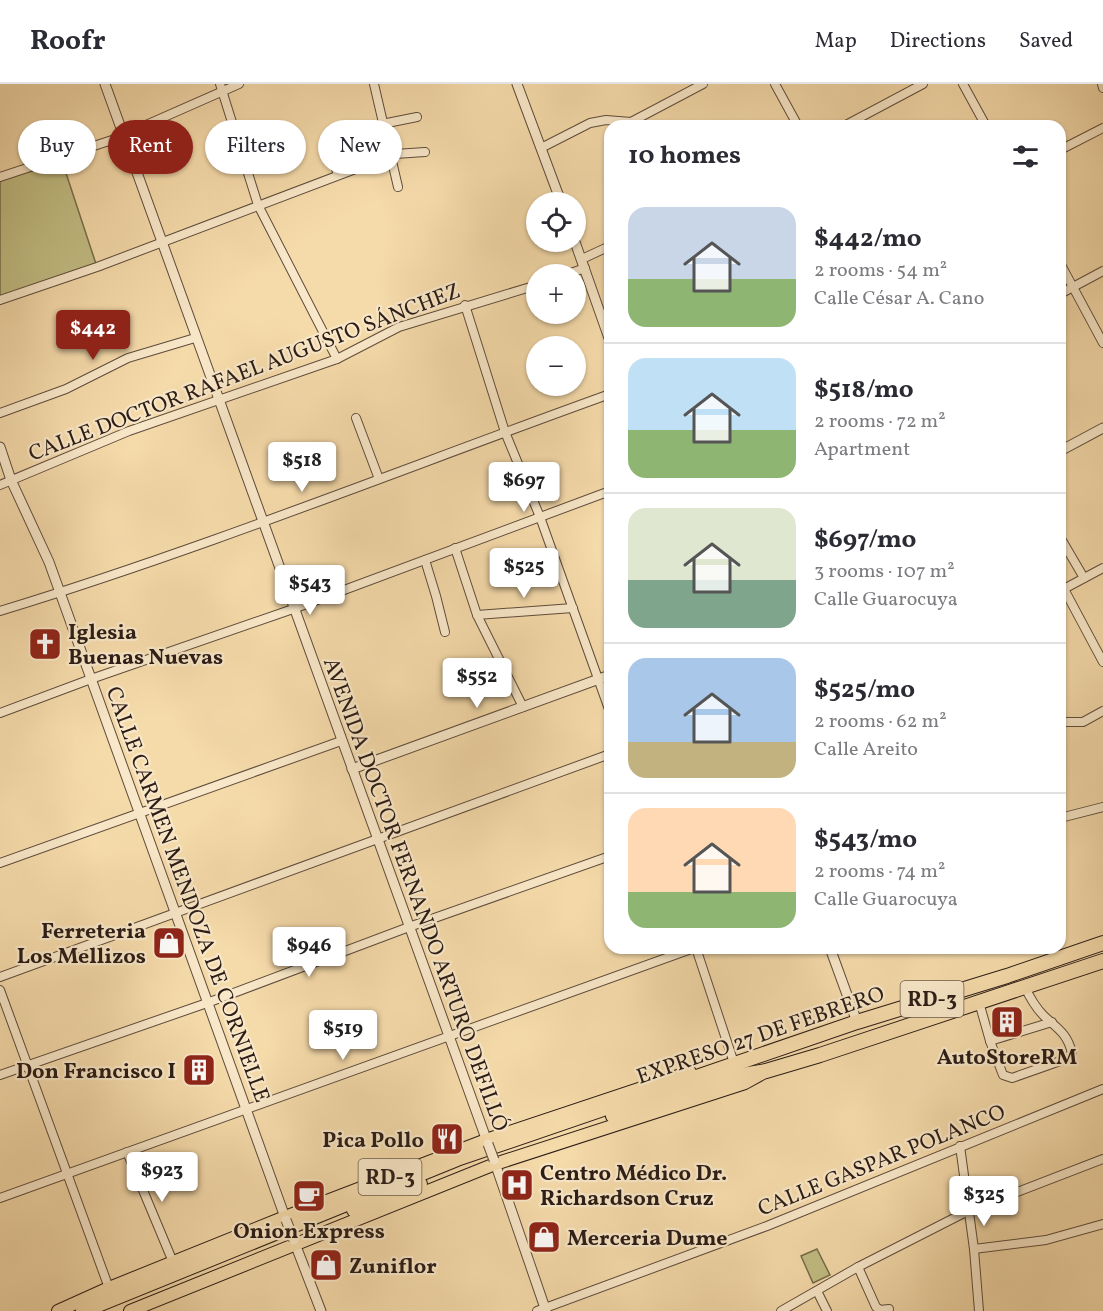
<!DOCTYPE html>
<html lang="en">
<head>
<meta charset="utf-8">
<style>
	:root { --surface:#fff; --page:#f2f2f3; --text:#2b2b33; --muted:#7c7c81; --line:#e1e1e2; --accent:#8f2418 }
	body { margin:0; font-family:Vollkorn,serif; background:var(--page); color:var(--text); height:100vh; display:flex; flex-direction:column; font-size:22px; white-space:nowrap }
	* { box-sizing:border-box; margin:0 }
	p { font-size:20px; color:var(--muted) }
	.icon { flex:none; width:33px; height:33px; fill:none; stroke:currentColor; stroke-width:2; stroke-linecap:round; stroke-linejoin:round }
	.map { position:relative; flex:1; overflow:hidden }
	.details { position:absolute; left:604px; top:36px; width:462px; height:834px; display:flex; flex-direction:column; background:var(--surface); border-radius:18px; box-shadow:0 2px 4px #0004 }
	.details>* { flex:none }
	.hud { position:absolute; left:18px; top:36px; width:496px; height:54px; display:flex; gap:12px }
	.controls { position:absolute; left:526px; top:108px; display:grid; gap:12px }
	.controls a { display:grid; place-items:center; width:60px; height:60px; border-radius:50%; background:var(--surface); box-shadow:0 2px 4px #0004; font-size:30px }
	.price { position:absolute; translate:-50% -51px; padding:0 14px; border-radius:6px; background:#fff; color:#222; font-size:20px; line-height:39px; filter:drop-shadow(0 2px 3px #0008) }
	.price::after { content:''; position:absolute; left:50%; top:36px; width:18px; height:14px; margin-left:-9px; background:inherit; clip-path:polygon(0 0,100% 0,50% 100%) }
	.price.current { background:var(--accent); color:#fff }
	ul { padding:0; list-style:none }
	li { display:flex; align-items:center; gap:18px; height:150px; padding:0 24px }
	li+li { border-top:2px solid var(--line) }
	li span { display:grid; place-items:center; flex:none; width:168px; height:120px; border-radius:18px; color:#555 }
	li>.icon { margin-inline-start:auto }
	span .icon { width:72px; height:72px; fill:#fffc; stroke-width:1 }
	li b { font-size:26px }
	h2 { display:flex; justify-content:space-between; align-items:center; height:72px; padding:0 24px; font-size:26px }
	.tag { padding:0 21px; border-radius:27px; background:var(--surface); box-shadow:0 2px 4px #0004; font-size:21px; line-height:54px }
	.tag.current { background:var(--accent); color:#fff }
	header { display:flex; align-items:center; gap:36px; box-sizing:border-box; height:84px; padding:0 30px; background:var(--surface); border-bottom:2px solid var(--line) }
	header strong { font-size:28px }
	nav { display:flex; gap:33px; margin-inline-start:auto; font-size:21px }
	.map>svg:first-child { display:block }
	.green { fill:#c2be84; stroke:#766d4d; stroke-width:1.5 }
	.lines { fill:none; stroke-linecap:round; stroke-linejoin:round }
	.minor-casing { stroke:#5e4c3b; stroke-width:10 }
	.tertiary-casing { stroke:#5e4c3b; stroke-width:11 }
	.primary-casing { stroke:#2b1c16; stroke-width:14 }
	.motorway-casing { stroke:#2b1c16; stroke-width:16 }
	.minor { stroke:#f8e7c8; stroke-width:8 }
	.tertiary { stroke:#f8e7c8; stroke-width:9 }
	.primary { stroke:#f5daaa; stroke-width:12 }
	.motorway { stroke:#f5daaa; stroke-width:14 }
	.tertiary-bridge-casing { stroke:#5e4c3b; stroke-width:11; stroke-linecap:butt }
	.tertiary-bridge { stroke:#f8e7c8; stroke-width:9 }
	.labels { text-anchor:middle; stroke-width:4.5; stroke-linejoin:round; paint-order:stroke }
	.shield { fill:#f8e7c8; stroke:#68594b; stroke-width:1.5 }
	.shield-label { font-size:21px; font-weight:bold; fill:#2b1c16 }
	.street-label { font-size:22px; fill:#2b1c16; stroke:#f8e7c8 }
	.poi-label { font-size:22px; font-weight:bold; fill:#2b1c16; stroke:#f8e7c8; text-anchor:start }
</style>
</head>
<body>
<header>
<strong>Roofr</strong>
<nav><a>Map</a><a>Directions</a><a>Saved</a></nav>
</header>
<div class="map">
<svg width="1103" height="1227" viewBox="0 0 1103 1227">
	<rect width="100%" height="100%" fill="#f5daaa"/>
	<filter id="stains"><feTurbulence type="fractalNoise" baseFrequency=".00333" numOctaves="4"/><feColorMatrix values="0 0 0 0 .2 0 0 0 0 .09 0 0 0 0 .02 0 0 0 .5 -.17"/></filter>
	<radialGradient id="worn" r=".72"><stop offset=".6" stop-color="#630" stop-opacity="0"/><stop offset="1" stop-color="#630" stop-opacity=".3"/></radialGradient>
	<g class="green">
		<polygon points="61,74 97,183 0,216 0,93"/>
		<polygon points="817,1165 830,1191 813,1199 801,1172"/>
	</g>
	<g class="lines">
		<defs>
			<g id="minor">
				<polyline points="220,0 258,121 337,275"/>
				<polyline points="374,0 398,103"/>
				<polyline points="775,0 798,42"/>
				<polyline points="963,0 986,42"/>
				<polyline points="1102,0 1103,4"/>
				<polyline points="382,40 417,33"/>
				<polyline points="844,42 923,0"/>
				<polyline points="326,54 338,91"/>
				<polyline points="541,64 590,39 606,36 631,38 703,0"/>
				<polyline points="1060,66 1103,44"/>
				<polyline points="0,93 112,56 239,0"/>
				<polyline points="582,175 610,162"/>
				<polyline points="1060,179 1103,259"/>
				<polyline points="568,190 585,184"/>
				<polyline points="1060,210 1103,187"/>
				<polyline points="0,216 97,183 395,70 425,68"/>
				<polyline points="465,221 505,348 540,433 610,628"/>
				<polyline points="0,329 66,305 128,274 195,254"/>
				<polyline points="356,334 379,395"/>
				<polyline points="0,401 129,347 337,275 399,243 537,201"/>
				<polyline points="1060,453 1084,494"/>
				<polyline points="455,464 477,531 523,623"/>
				<polyline points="425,476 436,512 445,548"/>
				<polyline points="1064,505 1103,578"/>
				<polyline points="1060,507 1103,484"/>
				<path d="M 0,527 C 206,464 407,383 610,310"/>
				<polyline points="477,531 573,524"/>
				<polyline points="0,629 91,595 293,525 610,407"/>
				<polyline points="1060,638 1083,638 1103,627"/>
				<polyline points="1060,734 1103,723"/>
				<polyline points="0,779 341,657"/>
				<polyline points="696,864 734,979"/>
				<polyline points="0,893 610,670"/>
				<polyline points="0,906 109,1204"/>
				<path d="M 979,918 L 990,957 L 1003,991 L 1012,994 L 1066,975 L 1072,969 C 1067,949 1058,945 1044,932 C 1035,923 1030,914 1025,903"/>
				<polyline points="990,957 1052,938"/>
				<polyline points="0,991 207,919 409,843 610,772"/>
				<polyline points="960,1062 974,1165 979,1227"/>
				<polyline points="127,1068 173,1178"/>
				<polyline points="0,1114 694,864"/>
				<polyline points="974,1165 1046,1156 1103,1140"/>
				<polyline points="858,1183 876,1223 880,1226 889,1225"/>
				<polyline points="817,1207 827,1227"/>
				<polyline points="537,1227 767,1142 1103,1005"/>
				<polyline points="781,1227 858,1183 968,1127 1103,1075"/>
			</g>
			<g id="tertiary">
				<polyline points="105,0 488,1060"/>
				<polyline points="517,0 561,118"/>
				<polyline points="575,158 610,257"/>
				<polyline points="0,363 11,396 49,478 286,1136"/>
				<polyline points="1060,367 1103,344"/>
				<polyline points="352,685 610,591"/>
				<polyline points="830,864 857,938"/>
				<polyline points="494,1076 546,1227"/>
				<polyline points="294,1157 321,1227"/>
			</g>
			<g id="primary">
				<polyline points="58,1227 109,1204 285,1133 486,1056 690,988"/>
				<polyline points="130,1227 495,1080 745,999 763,989"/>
			</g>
			<g id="motorway">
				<polyline points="613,1032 743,991 766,987 820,971 1103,877"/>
				<polyline points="354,1126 420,1100"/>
				<polyline points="83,1227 457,1075 857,938 1007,892 1103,859"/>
			</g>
		</defs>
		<use href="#minor" class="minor-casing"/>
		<use href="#tertiary" class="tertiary-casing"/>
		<use href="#primary" class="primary-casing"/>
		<use href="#motorway" class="motorway-casing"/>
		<use href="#minor" class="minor"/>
		<use href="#tertiary" class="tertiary"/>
		<use href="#primary" class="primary"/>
		<use href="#motorway" class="motorway"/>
		<defs>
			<g id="tertiary-bridge">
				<polyline points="488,1060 494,1076"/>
				<polyline points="286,1136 294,1156"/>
			</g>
		</defs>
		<use href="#tertiary-bridge" class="tertiary-bridge-casing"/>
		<use href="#tertiary-bridge" class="tertiary-bridge"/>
	</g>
	<defs>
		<symbol id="church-square" viewBox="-11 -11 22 22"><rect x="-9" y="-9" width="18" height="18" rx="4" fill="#8f2418" stroke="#f8e7c8"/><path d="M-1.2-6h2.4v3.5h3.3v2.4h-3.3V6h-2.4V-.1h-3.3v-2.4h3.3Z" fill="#fff"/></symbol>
		<symbol id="shop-square" viewBox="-11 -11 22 22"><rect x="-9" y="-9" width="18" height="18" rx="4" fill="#8f2418" stroke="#f8e7c8"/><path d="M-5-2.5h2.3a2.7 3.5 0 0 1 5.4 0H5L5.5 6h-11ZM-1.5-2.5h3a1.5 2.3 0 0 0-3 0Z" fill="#fff"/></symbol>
		<symbol id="building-square" viewBox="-11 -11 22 22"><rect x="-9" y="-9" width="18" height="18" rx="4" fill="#8f2418" stroke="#f8e7c8"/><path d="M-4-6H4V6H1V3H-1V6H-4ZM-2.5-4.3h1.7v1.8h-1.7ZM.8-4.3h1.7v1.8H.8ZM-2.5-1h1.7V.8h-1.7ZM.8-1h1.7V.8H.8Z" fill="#fff"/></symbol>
		<symbol id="restaurant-square" viewBox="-11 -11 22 22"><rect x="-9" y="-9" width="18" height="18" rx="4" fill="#8f2418" stroke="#f8e7c8"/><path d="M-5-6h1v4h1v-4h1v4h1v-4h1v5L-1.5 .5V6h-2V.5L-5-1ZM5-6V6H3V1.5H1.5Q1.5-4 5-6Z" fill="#fff"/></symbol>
		<symbol id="hospital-square" viewBox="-11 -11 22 22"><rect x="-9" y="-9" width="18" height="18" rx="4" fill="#8f2418" stroke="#f8e7c8"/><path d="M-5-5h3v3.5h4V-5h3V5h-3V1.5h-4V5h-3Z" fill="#fff"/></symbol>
		<symbol id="cafe-square" viewBox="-11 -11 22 22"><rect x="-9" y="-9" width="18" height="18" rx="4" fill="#8f2418" stroke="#f8e7c8"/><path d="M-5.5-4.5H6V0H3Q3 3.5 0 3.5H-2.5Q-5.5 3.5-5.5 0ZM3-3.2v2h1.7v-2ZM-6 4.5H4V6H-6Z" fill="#fff"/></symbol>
	</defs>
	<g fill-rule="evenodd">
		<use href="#church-square" x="26" y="541" width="38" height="38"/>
		<use href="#shop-square" x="150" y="840" width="38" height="38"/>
		<use href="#building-square" x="988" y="919" width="38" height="38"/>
		<use href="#building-square" x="180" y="967" width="38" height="38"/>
		<use href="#restaurant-square" x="428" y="1036" width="38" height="38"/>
		<use href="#hospital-square" x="498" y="1082" width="38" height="38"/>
		<use href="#cafe-square" x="290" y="1093" width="38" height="38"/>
		<use href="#shop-square" x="525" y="1134" width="38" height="38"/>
		<use href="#shop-square" x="307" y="1162" width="38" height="38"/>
	</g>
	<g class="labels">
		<g class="shield">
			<rect x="900.5" y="897" width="63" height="36" rx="4.5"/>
			<rect x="358.5" y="1075" width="63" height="36" rx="4.5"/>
		</g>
		<g class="shield-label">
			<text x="932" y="922">RD-3</text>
			<text x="390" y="1100">RD-3</text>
		</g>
		<g class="street-label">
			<text transform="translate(244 287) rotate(-21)" y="8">CALLE DOCTOR RAFAEL AUGUSTO SÁNCHEZ</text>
			<text transform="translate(189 810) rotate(70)" y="8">CALLE CARMEN MENDOZA DE CORNIELLE</text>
			<text transform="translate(417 810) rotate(70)" y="8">AVENIDA DOCTOR FERNANDO ARTURO DEFILLÓ</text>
			<text transform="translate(760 950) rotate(-19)" y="8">EXPRESO 27 DE FEBRERO</text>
			<text transform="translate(881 1075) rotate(-22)" y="8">CALLE GASPAR POLANCO</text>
		</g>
		<g class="poi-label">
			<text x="68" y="555">Iglesia<tspan x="68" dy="25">Buenas Nuevas</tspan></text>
			<text x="146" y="854" text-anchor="end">Ferreteria<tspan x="146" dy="25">Los Mellizos</tspan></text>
			<text x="1007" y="980" text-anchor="middle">AutoStoreRM</text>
			<text x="176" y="994" text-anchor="end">Don Francisco I</text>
			<text x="424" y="1063" text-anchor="end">Pica Pollo</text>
			<text x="540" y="1096">Centro Médico Dr.<tspan x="540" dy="25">Richardson Cruz</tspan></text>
			<text x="309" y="1154" text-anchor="middle">Onion Express</text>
			<text x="567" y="1161">Merceria Dume</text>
			<text x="349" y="1189">Zuniflor</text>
		</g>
	</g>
	<rect width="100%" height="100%" filter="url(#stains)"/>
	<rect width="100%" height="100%" fill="url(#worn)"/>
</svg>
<div class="controls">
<a><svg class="icon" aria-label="locate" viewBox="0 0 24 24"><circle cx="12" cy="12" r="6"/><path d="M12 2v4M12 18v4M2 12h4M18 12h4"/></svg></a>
<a>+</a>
<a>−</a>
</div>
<b class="price current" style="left:93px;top:277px">$442</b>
<b class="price" style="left:302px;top:409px">$518</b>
<b class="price" style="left:524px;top:429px">$697</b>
<b class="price" style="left:524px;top:515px">$525</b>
<b class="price" style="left:310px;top:532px">$543</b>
<b class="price" style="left:477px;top:625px">$552</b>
<b class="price" style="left:309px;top:894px">$946</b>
<b class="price" style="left:343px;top:977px">$519</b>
<b class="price" style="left:162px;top:1119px">$923</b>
<b class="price" style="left:984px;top:1143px">$325</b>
<div class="hud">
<a class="tag">Buy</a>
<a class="tag current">Rent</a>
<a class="tag">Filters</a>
<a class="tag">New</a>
</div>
<section class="details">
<h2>10 homes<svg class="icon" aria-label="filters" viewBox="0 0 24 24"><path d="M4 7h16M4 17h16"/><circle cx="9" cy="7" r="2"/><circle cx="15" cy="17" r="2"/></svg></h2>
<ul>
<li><span style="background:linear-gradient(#c9d6e8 60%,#8fb573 0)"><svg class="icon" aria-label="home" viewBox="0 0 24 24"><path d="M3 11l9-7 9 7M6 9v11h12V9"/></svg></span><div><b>$442/mo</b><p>2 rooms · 54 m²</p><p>Calle César A. Cano</p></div></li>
<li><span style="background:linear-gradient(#bfe0f5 60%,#8fb573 0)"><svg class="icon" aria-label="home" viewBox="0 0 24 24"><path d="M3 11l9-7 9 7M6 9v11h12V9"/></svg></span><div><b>$518/mo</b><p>2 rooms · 72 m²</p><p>Apartment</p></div></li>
<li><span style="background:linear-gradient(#dfe7d0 60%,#7fa58c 0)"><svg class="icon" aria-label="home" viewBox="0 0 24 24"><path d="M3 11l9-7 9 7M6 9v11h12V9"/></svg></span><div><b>$697/mo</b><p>3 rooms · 107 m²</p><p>Calle Guarocuya</p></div></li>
<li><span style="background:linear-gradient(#a9c7e8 70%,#c2b280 0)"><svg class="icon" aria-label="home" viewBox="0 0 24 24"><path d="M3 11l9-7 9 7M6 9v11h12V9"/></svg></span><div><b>$525/mo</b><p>2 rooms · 62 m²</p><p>Calle Areito</p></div></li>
<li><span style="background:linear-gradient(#ffd9b3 70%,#8fb573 0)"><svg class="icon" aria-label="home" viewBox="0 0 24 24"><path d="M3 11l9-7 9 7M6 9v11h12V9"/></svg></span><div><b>$543/mo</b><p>2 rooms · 74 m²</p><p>Calle Guarocuya</p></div></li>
</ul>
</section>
</div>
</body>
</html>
